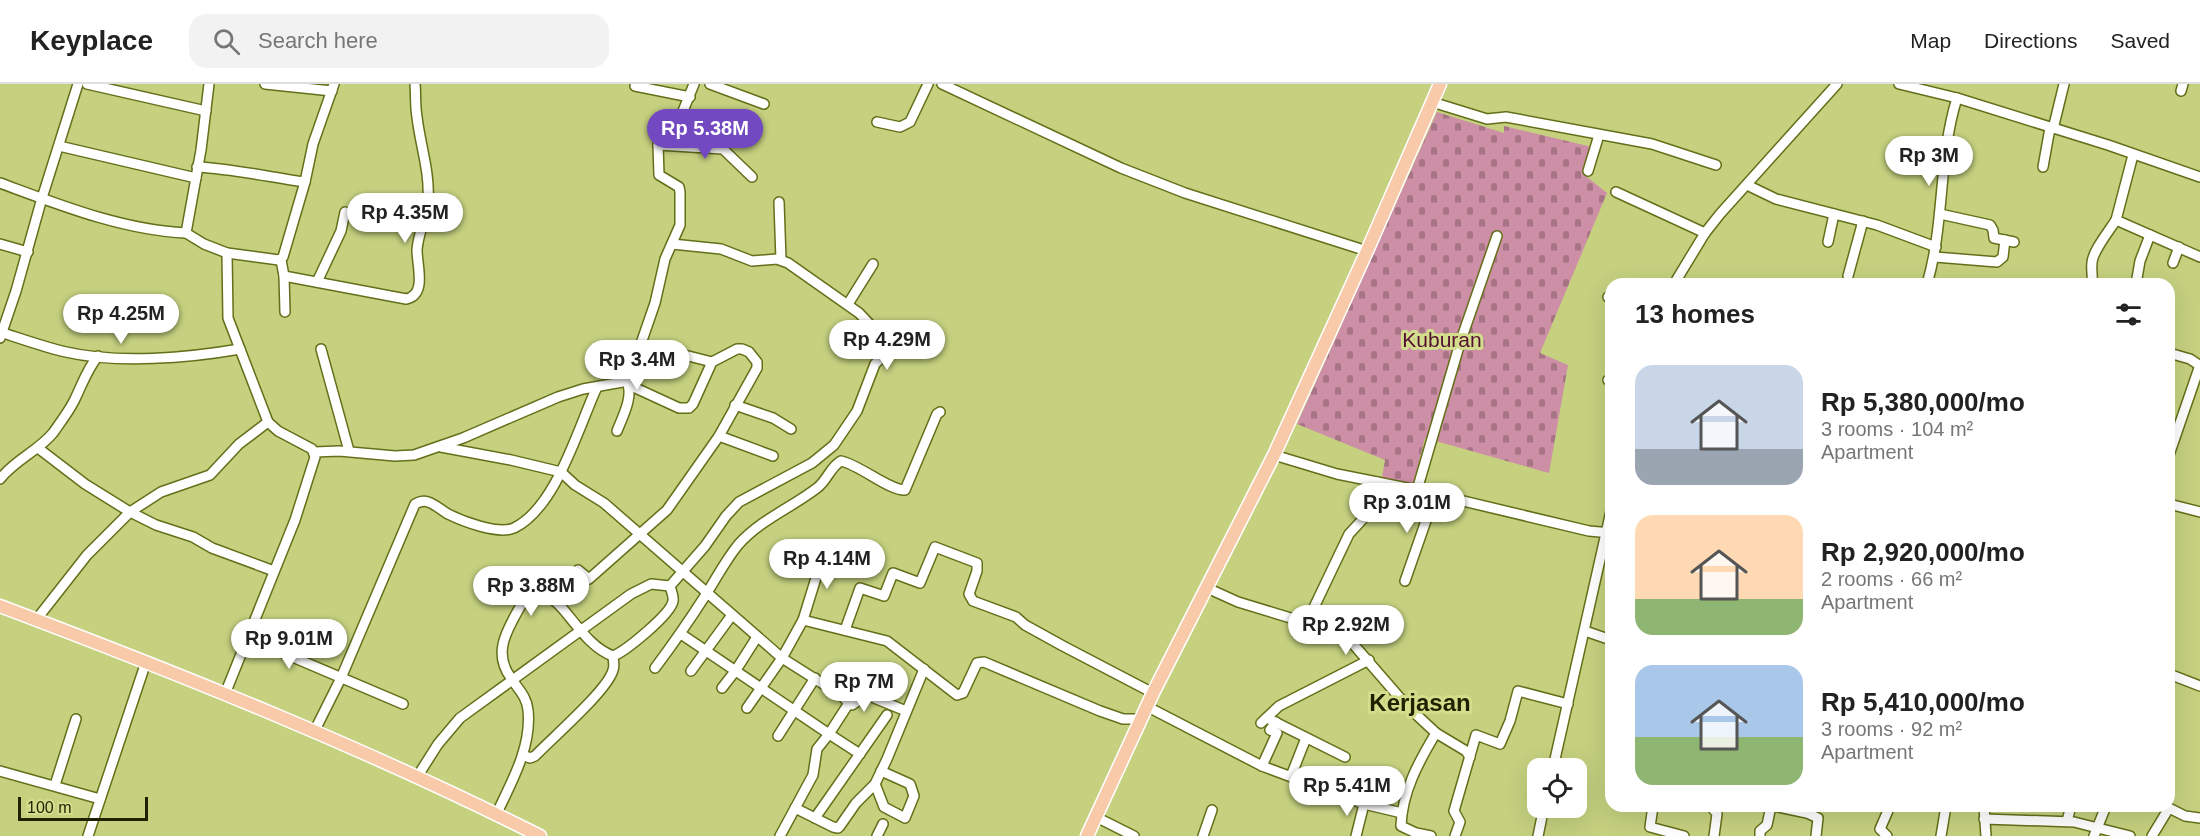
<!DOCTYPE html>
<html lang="en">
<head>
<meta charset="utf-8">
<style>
	:root { --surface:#fff; --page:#f2f2f2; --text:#222; --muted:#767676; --line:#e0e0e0; --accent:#7349c1 }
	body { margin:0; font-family:Arial,sans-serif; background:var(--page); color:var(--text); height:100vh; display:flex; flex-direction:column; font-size:22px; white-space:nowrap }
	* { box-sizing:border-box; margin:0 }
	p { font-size:20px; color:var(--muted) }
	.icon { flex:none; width:33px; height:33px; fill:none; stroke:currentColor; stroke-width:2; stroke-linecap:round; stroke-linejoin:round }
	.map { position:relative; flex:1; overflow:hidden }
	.drawer { position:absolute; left:1605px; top:194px; width:570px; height:534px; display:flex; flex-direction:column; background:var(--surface); border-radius:18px; box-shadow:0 6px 24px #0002 }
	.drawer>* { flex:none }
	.controls { position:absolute; left:1527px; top:674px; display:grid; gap:12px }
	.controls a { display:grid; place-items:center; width:60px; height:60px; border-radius:12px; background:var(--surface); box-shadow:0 6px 24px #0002; font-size:30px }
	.scale { position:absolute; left:18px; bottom:15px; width:130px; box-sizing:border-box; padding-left:6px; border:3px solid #1e2201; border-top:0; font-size:16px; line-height:21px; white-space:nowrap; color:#1e2201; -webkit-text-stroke:4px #d2de8c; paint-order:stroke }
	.price { position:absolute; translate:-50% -51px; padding:0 14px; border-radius:21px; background:#fff; color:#222; font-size:20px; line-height:39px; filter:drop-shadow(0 2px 3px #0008) }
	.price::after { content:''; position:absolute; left:50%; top:36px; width:18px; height:14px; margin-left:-9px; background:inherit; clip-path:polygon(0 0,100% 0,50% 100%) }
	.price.selected { background:var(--accent); color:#fff }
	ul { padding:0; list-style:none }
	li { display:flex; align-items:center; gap:18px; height:150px; padding:0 30px }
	li span { display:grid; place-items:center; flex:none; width:168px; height:120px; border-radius:18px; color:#555 }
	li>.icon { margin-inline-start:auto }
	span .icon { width:72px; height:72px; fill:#fffc; stroke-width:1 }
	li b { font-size:26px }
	h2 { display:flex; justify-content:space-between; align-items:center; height:72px; padding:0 30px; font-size:26px }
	header { display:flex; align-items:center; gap:36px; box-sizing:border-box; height:84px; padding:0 30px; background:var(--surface); border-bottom:2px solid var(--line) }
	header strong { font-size:28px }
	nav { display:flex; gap:33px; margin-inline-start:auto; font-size:21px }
	.search { width:420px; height:54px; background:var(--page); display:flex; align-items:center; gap:15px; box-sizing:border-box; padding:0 21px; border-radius:18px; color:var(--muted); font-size:22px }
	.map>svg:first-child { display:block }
	.cemetery { fill:url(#cemetery-stones) }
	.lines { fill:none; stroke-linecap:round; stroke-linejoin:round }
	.minor-casing { stroke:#656e19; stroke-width:12 }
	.major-casing { stroke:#fff; stroke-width:15 }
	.minor { stroke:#fff; stroke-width:9 }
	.major { stroke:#f8caa9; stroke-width:12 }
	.labels { text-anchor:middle; stroke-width:6; stroke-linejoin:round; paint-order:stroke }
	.park-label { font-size:21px; fill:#550f31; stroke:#d2de8c }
	.quarter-label { font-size:24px; font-weight:bold; fill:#1e2201; stroke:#d2de8c }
</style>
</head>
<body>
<header>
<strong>Keyplace</strong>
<div class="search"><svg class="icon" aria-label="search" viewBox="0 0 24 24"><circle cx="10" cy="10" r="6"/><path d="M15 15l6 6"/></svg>Search here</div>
<nav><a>Map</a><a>Directions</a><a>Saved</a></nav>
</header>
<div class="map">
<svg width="2200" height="752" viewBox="0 0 2200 752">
	<defs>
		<pattern id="cemetery-stones" width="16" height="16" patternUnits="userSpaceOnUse" patternTransform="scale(1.5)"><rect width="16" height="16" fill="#cd8fa5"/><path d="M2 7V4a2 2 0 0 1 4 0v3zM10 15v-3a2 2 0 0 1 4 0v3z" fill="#a67484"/></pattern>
	</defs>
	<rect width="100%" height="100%" fill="#c5d17f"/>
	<polygon class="cemetery" points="1437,28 1504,49 1504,42 1592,63 1582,89 1607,109 1540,269 1568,281 1549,389 1425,354 1412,405 1381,399 1385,376 1297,340"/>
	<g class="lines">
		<defs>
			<g id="minor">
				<polyline points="87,0 206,27"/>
				<polyline points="209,0 201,66 186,149 204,160 227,169 228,234 268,338 278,347 312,365 315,373 295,436 225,610"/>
				<polyline points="265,0 332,7"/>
				<polyline points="710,0 764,20"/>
				<polyline points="942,0 1121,84 1185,109 1367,167"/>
				<polyline points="1899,0 1957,14 2108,61 2200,93"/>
				<polyline points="635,2 690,13"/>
				<polyline points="2181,7 2183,0"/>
				<polyline points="1432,18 1487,35 1506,33 1652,60 1716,81"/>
				<polyline points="877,38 900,43 910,38 928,0"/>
				<polyline points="2053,45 2064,0"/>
				<polyline points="658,61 723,65 752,93"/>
				<polyline points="59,62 196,94"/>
				<polyline points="2133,71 2116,136 2200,173"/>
				<path d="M 197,83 C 234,85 269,93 305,98"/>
				<polyline points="2043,83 2050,44"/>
				<polyline points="1588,87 1599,51"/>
				<path d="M 0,99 C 60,121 122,146 186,149"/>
				<polyline points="1747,101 1776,115 1877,141 1936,163"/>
				<polyline points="1616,108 1705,149"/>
				<polyline points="779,118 781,176"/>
				<polyline points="1940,130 1990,141 1993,146 1994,154 2014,158"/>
				<polyline points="1828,158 1834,130"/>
				<polyline points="0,160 28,168"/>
				<polyline points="227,169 279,176 283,173 305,98 313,60 334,0"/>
				<polyline points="1935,173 1997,178 2003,173 2005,156"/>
				<polyline points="281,176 284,192 285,228"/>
				<polyline points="2173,179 2179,163"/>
				<path d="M 284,192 L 406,215 C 427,211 417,182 417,166 C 418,149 427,133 428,116 C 430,88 420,60 417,33 C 415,22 416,11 415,0"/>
				<polyline points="1848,192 1863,137"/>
				<polyline points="317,198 341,147 345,128"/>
				<polyline points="1674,200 1705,149 1720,130 1837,0"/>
				<path d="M 1927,200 C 1945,139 1938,75 1957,14"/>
				<path d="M 2092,200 C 2093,192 2091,186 2092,179 C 2092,168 2109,147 2116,136"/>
				<polyline points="2136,200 2140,177 2150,151"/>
				<polyline points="1608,213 1611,213"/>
				<polyline points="848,220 873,180"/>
				<path d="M 0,248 C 22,255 44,263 66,268 C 118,280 188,274 240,265"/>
				<polyline points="0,254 16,207 42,114 78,0"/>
				<polyline points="641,260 712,278"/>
				<polyline points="321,265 349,367"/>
				<polyline points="2169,269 2190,275 2199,281"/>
				<polyline points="1608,296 1611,297"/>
				<polyline points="735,321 773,334 791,345"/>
				<path d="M 617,347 C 622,334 634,312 627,298"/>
				<polyline points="719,352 773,372"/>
				<polyline points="441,363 511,376 561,388 575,401 604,419 782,574 842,612 849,619 829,650 860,670"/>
				<polyline points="38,364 85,400 130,428 156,441 193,453 212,464 274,487"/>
				<polyline points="315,368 339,367 395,372 414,371 463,354 558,313 583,305 628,297 655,219 665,175 680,141 680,108 679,103 659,91 658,61 660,52 662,47 681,32 694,0"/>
				<polyline points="1274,371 1337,390 1417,406 1589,447 1611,449"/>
				<polyline points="2169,371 2200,281"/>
				<path d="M 0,395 C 15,376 38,367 53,349 C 60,339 69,327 74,317 C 82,301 87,285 98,272"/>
				<polyline points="1417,406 1460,259 1497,152"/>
				<polyline points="2169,420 2200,428"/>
				<polyline points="578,486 589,495 667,426 719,352 757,284 757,278 749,268 742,265 737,265 712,278 693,320 689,324 679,324 629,301"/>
				<polyline points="1405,497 1435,411"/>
				<polyline points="1207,504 1238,518 1330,546 1354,561 1406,621 1436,649 1466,667 1470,673"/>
				<polyline points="36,536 87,471 130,428 161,408 210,391 239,360 268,338"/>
				<polyline points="803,536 824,468"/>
				<polyline points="1307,538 1349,450 1362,436 1377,398"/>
				<polyline points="845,546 860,504 884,512 893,489 920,499 935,463 977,479 977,487 969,510 973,517 1016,533 1025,541 1063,562 1153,609"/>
				<polyline points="1585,547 1611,556"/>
				<polyline points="681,550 829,650 817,665 813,691 780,752"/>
				<polyline points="248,554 403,620"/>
				<path d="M 655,584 C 673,560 689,537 705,512 C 716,495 725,477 738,461 C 760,436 791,424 817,404 C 827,397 830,383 841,377 C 860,381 890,407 905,406 L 937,330 L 940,328"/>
				<polyline points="691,587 732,531"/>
				<polyline points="2169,590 2200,602"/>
				<polyline points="722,604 736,586 757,553"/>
				<polyline points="849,619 852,621 867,611 906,627"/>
				<polyline points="1146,622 1262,682 1364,720 1402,729"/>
				<polyline points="747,624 782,574 803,536 887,557 957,611 963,609 977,579 984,578 1100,627 1123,635 1141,635"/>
				<polyline points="1267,634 1345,673"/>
				<polyline points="1261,639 1279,622 1369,576"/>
				<path d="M 314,648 L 341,594 L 415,420 C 419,418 423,416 428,418 C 435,420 441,426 448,430 C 462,437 498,451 514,444 C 556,424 578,344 597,303"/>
				<polyline points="778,652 815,594"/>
				<path d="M 523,671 L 530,674 L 535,672 C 552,654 608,606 613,586 C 615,581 613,576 613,572"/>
				<polyline points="1262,682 1277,649 1270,646 1276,638"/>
				<polyline points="1553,684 1611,427"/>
				<polyline points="0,687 100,715"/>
				<polyline points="1291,692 1306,654"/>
				<polyline points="417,693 438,660 460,634 631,510 651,500 670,502 705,462 726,432 739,418 812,379 834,361 857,327 875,280 882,273 883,267 878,249 859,229 788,179 777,175 752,177 721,165 672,160"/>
				<polyline points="875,700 884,723 905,734 914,712 910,700 881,687"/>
				<polyline points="55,701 76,635"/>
				<polyline points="1653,722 1650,743 1684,752"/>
				<polyline points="1711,722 1717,730 1714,752"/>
				<polyline points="1773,722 1807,729 1818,734 1816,752"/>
				<polyline points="1984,722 1986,752"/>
				<polyline points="795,724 833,743 838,744 840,742 856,719 875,700 887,675 924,585"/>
				<path d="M 496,731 C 511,699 532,663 528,626 C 527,613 518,605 511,594 C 489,565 513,538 527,510 L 532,504 L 537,503 C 545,510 555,516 562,524 C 577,541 591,564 613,572 C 626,567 671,530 673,517 C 674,512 671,507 670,502"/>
				<polyline points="1096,733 1134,752"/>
				<polyline points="815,734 887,631"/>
				<polyline points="1984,735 2074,738 2130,752"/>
				<polyline points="2067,737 2071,722"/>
				<polyline points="88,752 146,578"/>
				<polyline points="877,752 883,740"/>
				<polyline points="1203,752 1212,726"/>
				<polyline points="1356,752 1364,720"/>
				<path d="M 1431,752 L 1416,749 L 1401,742 C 1402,708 1419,677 1436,649"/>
				<polyline points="1455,752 1460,738 1454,727 1476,651 1500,660 1510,637 1518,607 1568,620"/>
				<polyline points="1538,752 1544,723"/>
				<polyline points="1760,752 1760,747 1767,741 1771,722"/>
				<polyline points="1887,752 1880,745 1890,722"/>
				<polyline points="1941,752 1946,722"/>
				<polyline points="2094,752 2106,722"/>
				<polyline points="2152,752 2169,724 2185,732 2200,734"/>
			</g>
			<g id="major">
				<path d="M 0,522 C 183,591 365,664 540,752"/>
				<polyline points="1087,752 1153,609 1274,371 1367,167 1440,0"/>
			</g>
		</defs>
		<use href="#minor" class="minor-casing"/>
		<use href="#major" class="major-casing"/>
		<use href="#minor" class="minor"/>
		<use href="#major" class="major"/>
	</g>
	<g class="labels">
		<g class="park-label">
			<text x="1442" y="263">Kuburan</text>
		</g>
		<g class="quarter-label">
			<text x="1420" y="627">Kerjasan</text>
		</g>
	</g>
</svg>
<div class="controls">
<a><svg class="icon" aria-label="locate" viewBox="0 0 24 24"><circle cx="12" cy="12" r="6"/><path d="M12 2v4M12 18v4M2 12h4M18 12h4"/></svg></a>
</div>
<div class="scale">100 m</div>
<b class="price selected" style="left:705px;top:76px">Rp 5.38M</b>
<b class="price" style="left:1929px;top:103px">Rp 3M</b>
<b class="price" style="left:405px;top:160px">Rp 4.35M</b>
<b class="price" style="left:121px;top:261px">Rp 4.25M</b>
<b class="price" style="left:887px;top:287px">Rp 4.29M</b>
<b class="price" style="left:637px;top:307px">Rp 3.4M</b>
<b class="price" style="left:1407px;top:450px">Rp 3.01M</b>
<b class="price" style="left:827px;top:506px">Rp 4.14M</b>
<b class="price" style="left:531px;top:533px">Rp 3.88M</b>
<b class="price" style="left:1346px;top:572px">Rp 2.92M</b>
<b class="price" style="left:289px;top:586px">Rp 9.01M</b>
<b class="price" style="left:864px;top:629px">Rp 7M</b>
<b class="price" style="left:1347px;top:733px">Rp 5.41M</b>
<section class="drawer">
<h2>13 homes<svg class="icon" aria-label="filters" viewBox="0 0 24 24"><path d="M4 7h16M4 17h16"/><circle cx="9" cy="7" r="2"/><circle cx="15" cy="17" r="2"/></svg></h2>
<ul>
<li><span style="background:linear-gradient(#c9d6e8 70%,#9aa5b1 0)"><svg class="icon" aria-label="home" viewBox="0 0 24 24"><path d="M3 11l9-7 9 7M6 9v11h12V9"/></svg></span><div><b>Rp 5,380,000/mo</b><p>3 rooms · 104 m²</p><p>Apartment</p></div></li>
<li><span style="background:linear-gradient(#ffd9b3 70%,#8fb573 0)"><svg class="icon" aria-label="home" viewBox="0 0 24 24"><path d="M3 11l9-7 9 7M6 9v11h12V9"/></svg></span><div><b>Rp 2,920,000/mo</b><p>2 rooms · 66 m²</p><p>Apartment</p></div></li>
<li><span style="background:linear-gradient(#a9c7e8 60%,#8fb573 0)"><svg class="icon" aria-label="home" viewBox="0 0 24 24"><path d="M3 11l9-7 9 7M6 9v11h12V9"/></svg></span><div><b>Rp 5,410,000/mo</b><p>3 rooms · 92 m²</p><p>Apartment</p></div></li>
</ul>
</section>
</div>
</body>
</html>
